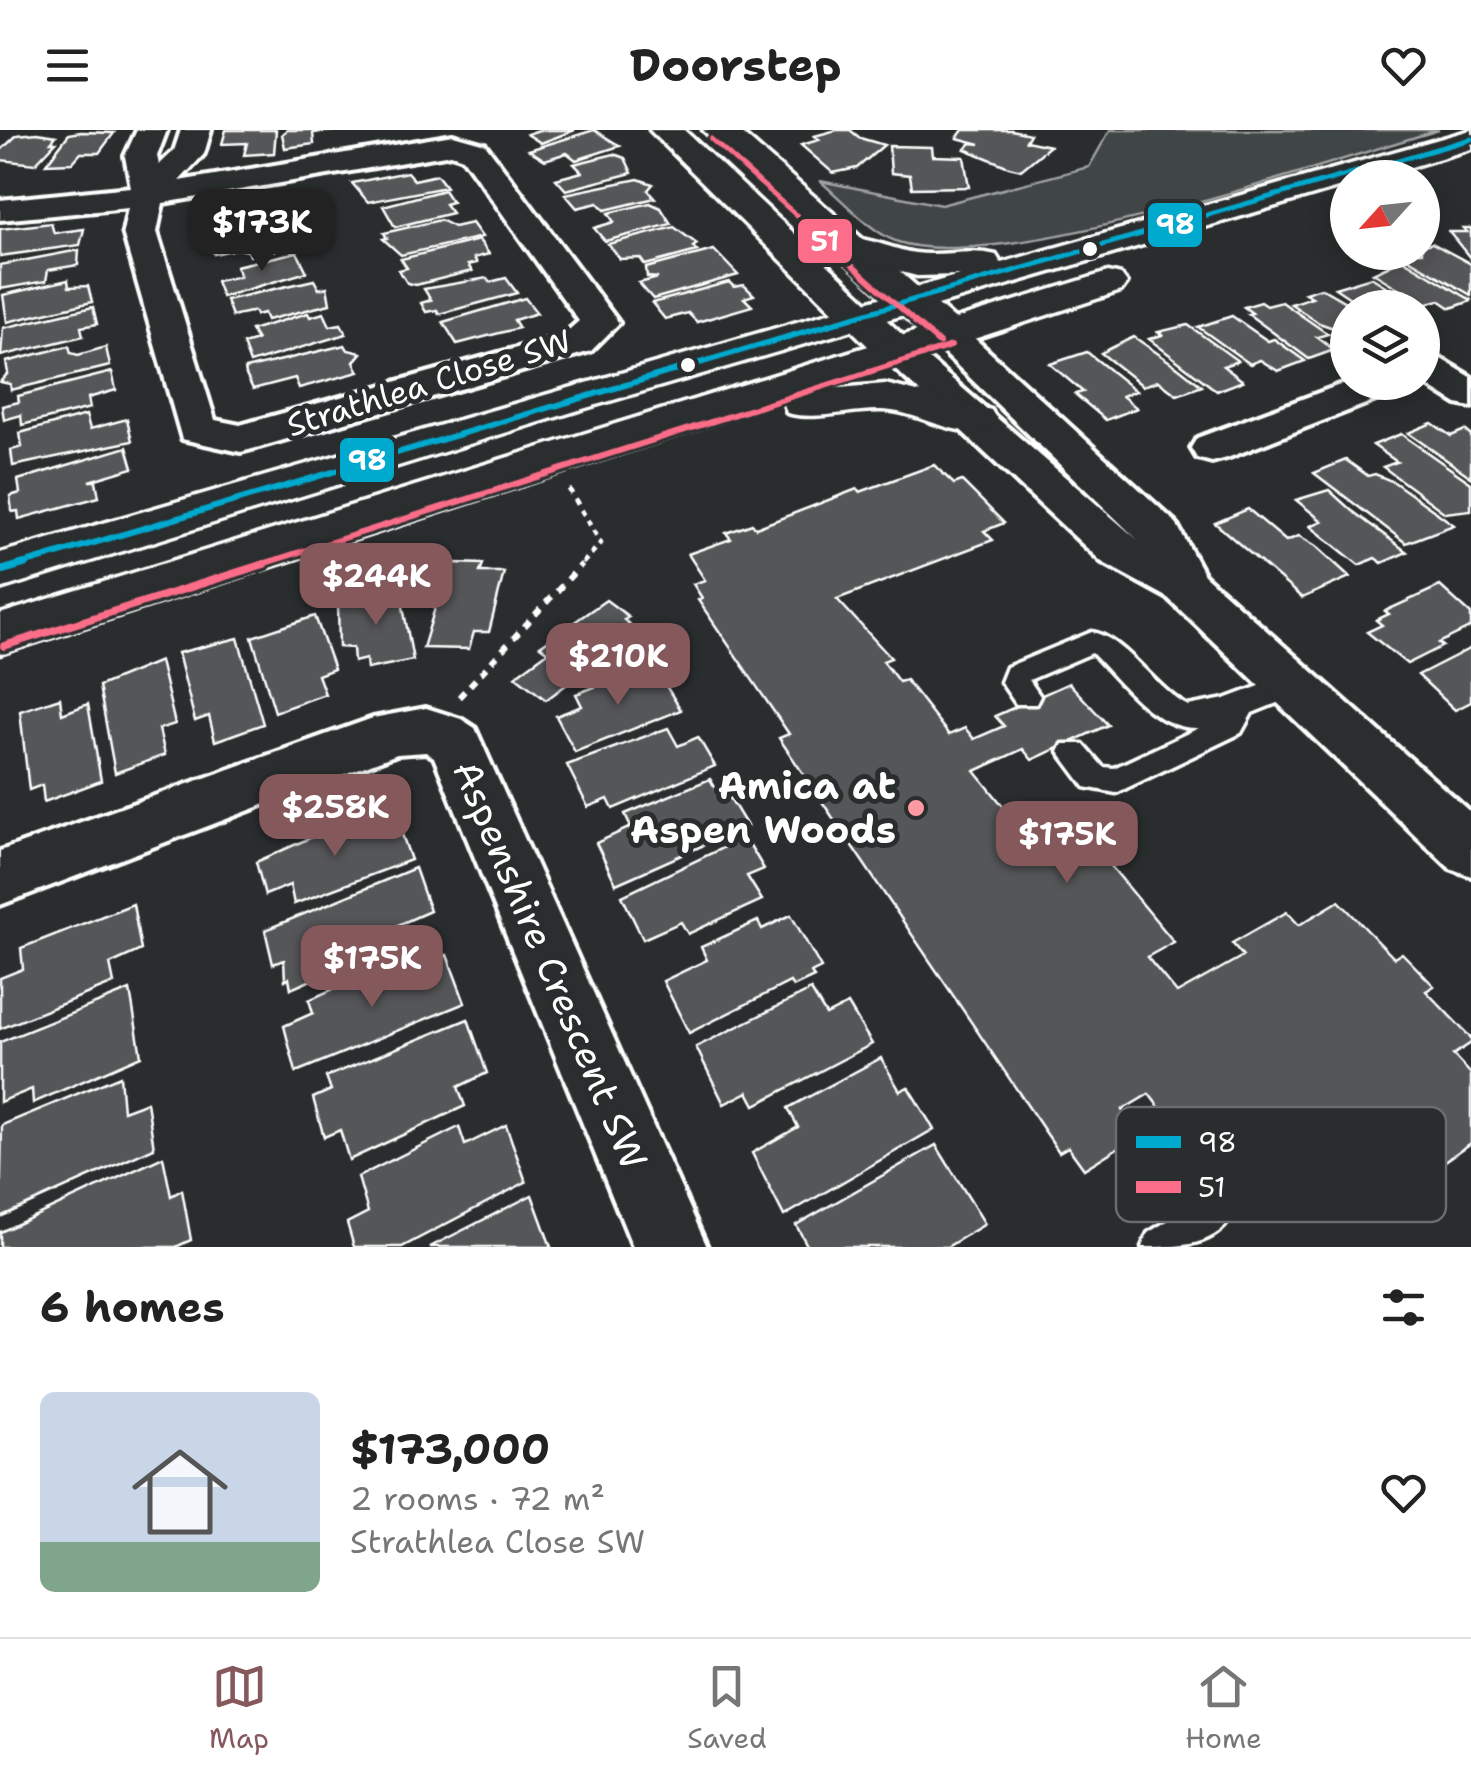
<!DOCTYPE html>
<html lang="en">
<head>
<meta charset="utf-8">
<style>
	:root { --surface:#fff; --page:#f2f2f2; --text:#222; --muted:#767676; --line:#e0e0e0; --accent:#85585c }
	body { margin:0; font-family:"Shantell Sans",sans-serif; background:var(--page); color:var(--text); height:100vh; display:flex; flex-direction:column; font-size:38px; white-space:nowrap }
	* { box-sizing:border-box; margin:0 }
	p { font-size:32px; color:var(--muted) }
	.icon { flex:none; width:55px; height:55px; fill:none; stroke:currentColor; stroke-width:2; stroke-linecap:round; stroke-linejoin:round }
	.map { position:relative; height:1117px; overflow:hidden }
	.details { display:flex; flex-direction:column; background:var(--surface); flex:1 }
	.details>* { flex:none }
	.needle { width:65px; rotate:243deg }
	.fabs { position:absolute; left:1330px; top:30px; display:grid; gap:20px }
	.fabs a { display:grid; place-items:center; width:110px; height:110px; border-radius:50%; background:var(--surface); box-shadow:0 5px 25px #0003; font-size:50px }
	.price { position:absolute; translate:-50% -85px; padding:0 22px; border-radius:20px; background:var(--accent); color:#fff; font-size:32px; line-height:65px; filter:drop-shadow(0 2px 5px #0008) }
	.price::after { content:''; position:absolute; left:50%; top:60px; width:30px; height:22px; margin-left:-15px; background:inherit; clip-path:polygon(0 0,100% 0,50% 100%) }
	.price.on { background:#222; color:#fff }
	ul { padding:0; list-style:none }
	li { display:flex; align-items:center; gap:30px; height:250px; padding:0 40px }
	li+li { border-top:2px solid var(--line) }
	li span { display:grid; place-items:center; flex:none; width:280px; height:200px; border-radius:15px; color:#555 }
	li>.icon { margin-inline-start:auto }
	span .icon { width:120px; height:120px; fill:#fffc; stroke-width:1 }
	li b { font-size:42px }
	h2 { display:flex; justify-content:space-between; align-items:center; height:120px; padding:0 40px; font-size:42px }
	header { display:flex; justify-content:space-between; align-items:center; height:130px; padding:0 40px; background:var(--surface); font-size:45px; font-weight:700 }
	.dock { display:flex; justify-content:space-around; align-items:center; height:140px; border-top:2px solid var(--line); background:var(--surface); font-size:28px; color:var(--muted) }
	.dock a { display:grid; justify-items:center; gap:5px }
	.dock .on { color:var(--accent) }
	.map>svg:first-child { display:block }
	.green { fill:#414445; stroke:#a0a2a2; stroke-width:2.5 }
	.building { fill:#555758; stroke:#fff; stroke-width:2.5 }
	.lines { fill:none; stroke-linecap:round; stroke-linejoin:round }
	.service-casing { stroke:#fff; stroke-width:7 }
	.minor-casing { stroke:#fff; stroke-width:8 }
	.tertiary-casing { stroke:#fff; stroke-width:7 }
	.secondary-casing { stroke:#fff; stroke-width:7 }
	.path-far1 { stroke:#fff; stroke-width:5; stroke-dasharray:6 6; stroke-linecap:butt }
	.path { stroke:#fff; stroke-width:6; stroke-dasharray:8 8; stroke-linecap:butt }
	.service { fill:#2a2d2e; fill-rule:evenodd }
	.minor { fill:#2a2d2e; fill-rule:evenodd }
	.tertiary { fill:#2a2d2e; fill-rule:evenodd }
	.secondary { fill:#2a2d2e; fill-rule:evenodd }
	.bus-1-far2-casing { stroke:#2a2d2e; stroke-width:10 }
	.bus-1-far1-casing { stroke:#2a2d2e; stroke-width:12 }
	.bus-1-casing { stroke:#2a2d2e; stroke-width:15 }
	.bus-2-far2-casing { stroke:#2a2d2e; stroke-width:10 }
	.bus-2-far1-casing { stroke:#2a2d2e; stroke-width:12 }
	.bus-2-casing { stroke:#2a2d2e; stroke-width:15 }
	.bus-1-far2 { stroke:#00a9ce; stroke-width:5 }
	.bus-1-far1 { stroke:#00a9ce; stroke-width:6 }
	.bus-1 { stroke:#00a9ce; stroke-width:8 }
	.bus-2-far2 { stroke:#fb6d88; stroke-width:5 }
	.bus-2-far1 { stroke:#fb6d88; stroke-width:6 }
	.bus-2 { stroke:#fb6d88; stroke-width:8 }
	.bus-dot { fill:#fff; stroke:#2a2d2e; stroke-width:4 }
	.poi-dot { fill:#ff9aa2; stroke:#2a2d2e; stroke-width:4 }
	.labels { text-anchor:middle; stroke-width:10; stroke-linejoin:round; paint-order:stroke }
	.far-street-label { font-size:32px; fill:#fff; stroke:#2a2d2e }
	.poi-label { font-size:38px; font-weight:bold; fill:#fff; stroke:#2a2d2e; text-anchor:end }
	.street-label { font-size:38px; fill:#fff; stroke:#2a2d2e }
	.key { fill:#2a2d2e; stroke:#6a6c6d; stroke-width:2.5 }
	.key-label { font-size:28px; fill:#fff }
	.line-badge { stroke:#2a2d2e; stroke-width:4 }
	.badge-label { font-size:28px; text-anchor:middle; font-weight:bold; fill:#fff }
</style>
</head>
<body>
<header><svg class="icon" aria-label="menu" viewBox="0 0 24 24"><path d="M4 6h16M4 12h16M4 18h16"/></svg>Doorstep<svg class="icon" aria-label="heart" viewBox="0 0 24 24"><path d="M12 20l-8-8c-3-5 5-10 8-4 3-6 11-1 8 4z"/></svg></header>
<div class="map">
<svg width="1471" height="1117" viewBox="0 0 1471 1117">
	<rect width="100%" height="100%" fill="#2a2d2e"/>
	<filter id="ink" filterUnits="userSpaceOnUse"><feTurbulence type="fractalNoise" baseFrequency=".01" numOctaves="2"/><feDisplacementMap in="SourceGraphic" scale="20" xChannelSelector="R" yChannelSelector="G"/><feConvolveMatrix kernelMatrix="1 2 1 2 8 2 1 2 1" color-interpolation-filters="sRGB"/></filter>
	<g filter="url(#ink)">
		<path class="green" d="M 1110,0 L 1439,0 C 1325,33 1001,145 898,112 C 871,103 842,69 820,51 L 941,75 L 1089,37 Z"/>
		<g class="building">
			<polygon points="226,0 276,0 274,23 244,25 247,13 222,14"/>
			<polygon points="287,0 332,0 332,1 313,3 314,14 285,18 282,4"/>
			<polygon points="539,0 575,0 541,13 527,4"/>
			<polygon points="594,0 620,16 576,30 567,23 545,30 529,20"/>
			<polygon points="837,0 850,0 860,8 884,15 857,38 833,43 801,15 819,10 814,6"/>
			<polygon points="963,0 1011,0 1030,4 1026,11 1050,16 1021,40 1009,37 965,19 971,13 980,14 957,8"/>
			<polygon points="81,2 114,3 99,23 81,23 72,33 46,34 69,4"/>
			<polygon points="37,3 56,6 51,12 56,12 35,34 0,30 0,21 17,5"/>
			<polygon points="889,16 932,17 933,26 964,27 969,57 912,58 910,45 891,43"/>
			<polygon points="614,24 625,28 632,43 566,60 556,49 582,42 574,34"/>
			<polygon points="407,42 414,50 437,45 446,57 368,72 352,53"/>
			<polygon points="638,49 653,54 648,60 655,68 605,80 598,73 577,78 565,64"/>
			<polygon points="444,60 452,72 445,74 452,83 395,97 383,76"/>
			<polygon points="290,65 301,83 253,92 254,98 201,104 200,92 240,85 241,74"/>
			<polygon points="650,73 661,78 671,94 605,111 594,98 614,92 608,83"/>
			<polygon points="440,90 454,97 472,93 482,107 401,125 383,109 387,108 384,103"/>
			<polygon points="51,93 54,103 84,99 80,115 0,126 0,99"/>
			<polygon points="282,93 285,99 293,97 297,105 289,107 294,116 250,126 248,121 237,119 214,124 208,110"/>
			<polygon points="674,97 697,114 693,117 697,121 645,135 640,128 620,129 608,114"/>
			<polygon points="1463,98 1471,98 1471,129 1449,102 1467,102"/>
			<polygon points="479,110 489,124 474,128 477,133 468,135 472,141 416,155 407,153 399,140 407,138 401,129"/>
			<polygon points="1432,113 1471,134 1471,165 1405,127 1413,125 1409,122 1422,122 1422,116"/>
			<polygon points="79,120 78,135 48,140 46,151 0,159 0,135"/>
			<polygon points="714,120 738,145 653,169 639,153 658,148 647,147 646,138"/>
			<polygon points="297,122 307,142 222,167 216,151 240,146 236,136"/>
			<polygon points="1402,129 1471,170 1471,171 1451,178 1439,170 1424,174 1373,143"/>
			<polygon points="1371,147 1416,175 1365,178 1335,158"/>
			<polygon points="487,148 490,152 506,148 517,163 439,184 437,180 426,182 421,173 431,170 424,159"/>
			<polygon points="68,150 69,157 88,156 92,172 7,192 3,165"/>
			<polygon points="314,150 319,159 327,157 330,174 267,190 264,183 256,185 254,181 232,186 226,170"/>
			<polygon points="729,152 734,157 744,155 754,165 744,168 752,176 697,192 688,183 665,189 652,173"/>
			<polygon points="1321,158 1356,178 1348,178 1348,203 1319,193 1291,174 1312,167 1305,163"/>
			<polygon points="525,168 537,183 514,190 519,198 457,214 443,192"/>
			<polygon points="1261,172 1267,176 1282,172 1328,204 1317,207 1334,220 1309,229 1248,184 1252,183 1244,177"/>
			<polygon points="93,177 97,194 81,197 83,206 1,226 3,198"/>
			<polygon points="308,183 310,187 324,183 330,196 341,194 346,204 250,233 243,214 257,210 251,200"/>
			<polygon points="1232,186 1268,211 1274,209 1305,231 1278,241 1260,230 1250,234 1198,197"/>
			<polygon points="1188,195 1238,231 1223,236 1243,251 1217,261 1149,209 1162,205 1158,202"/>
			<polygon points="1134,207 1179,238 1202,256 1177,265 1158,251 1143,256 1101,223"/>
			<polygon points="345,215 348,220 361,223 354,232 359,242 299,258 295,248 253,259 246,245 245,239"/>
			<polygon points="69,216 71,223 78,225 106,217 110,236 11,260 10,254 0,252 8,243 6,232"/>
			<polygon points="1087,222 1136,261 1122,266 1137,278 1106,290 1075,264 1083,262 1050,234"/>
			<polygon points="112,242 116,260 88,268 90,278 22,295 21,285 4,290 2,276 19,272 18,266"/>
			<polygon points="86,285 90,299 127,289 132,311 13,336 11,320 22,317 20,303"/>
			<polygon points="1432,293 1451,306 1465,300 1471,305 1471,347 1408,303"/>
			<polygon points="1401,304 1471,353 1471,380 1445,383 1383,337 1397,332 1373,315"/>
			<polygon points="127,317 133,338 89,351 96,351 99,367 19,389 18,381 12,382 10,366 20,363 18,350"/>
			<polygon points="1346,330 1368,346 1375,344 1394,352 1454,395 1406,413 1314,343"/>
			<polygon points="934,335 954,354 962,351 1004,393 984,401 993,410 837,469 891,528 883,531 899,552 906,550 949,605 965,598 974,609 1004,596 995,586 1069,553 1108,595 1032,630 1023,619 975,641 1040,722 1075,705 1094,728 1101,724 1174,812 1147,827 1177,863 1243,826 1232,813 1287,782 1299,795 1339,771 1394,828 1402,823 1434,856 1426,861 1471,908 1471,913 1453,925 1471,944 1471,1013 1422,1047 1366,982 1230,1071 1149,964 1122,980 1140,1004 1084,1039 1068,1017 1059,1022 779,608 789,604 698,470 702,468 693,454 705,450 688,424 731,409 726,403 752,394 756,398 857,359 860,362"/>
			<polygon points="1329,360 1351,380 1407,422 1382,433 1375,428 1359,435 1310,396 1322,391 1296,370"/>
			<polygon points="1248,379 1286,411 1299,406 1316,416 1350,447 1302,468 1215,393"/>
			<polygon points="454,433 483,434 480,442 504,442 489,502 474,502 469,519 423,518 446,441 452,441"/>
			<polygon points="399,455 413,530 367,539 366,529 354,532 353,518 339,517 338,474 369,468 368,460"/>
			<polygon points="1440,456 1471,484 1471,497 1439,513 1443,516 1407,534 1367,502 1382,495 1376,490 1389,484 1385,481"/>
			<polygon points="606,470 629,487 624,490 638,501 546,570 515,546 548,522 540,516"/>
			<polygon points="315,486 334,539 318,545 325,564 275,582 252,507"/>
			<polygon points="238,508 263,594 215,611 209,586 195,591 178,523"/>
			<polygon points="1471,518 1471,572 1455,580 1418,545"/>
			<polygon points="160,531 175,594 159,599 165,625 115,643 99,556"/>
			<polygon points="653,535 681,580 575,622 556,586 582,576 576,564"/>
			<polygon points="60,568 62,584 88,574 101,651 44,672 42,655 29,660 20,581"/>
			<polygon points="668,598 678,616 698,607 715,636 613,679 608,669 588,677 567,635"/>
			<polygon points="710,649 723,671 730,668 747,696 616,754 596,713 631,697 625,684"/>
			<polygon points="373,686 377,695 396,687 411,730 294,774 290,755 265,765 256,732 339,695 340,701"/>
			<polygon points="745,707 764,739 747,746 762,770 688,804 681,792 643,809 622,766"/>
			<polygon points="415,738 430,781 389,799 394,814 291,859 289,848 285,850 284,830 273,834 265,800"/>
			<polygon points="133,774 141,820 110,834 114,853 0,899 0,848 23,839 21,818"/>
			<polygon points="791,785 821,838 811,843 814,847 793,857 790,852 689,903 663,851 707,830 701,817 758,791 762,799"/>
			<polygon points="447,825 465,873 296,942 284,896 313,883 309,870 403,827 408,843"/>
			<polygon points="130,860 141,926 33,973 32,959 0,972 0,912"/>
			<polygon points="811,860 826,885 848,874 872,914 755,975 748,962 724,974 696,917"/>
			<polygon points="468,889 487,943 458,957 465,976 349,1030 340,1000 324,1007 313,968 331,960 326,947"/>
			<polygon points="881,928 900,961 908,957 934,999 784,1086 752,1023 798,997 788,978"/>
			<polygon points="120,946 123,981 147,972 154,1018 0,1087 2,995"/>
			<polygon points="506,995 526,1052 402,1117 354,1117 347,1093 368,1082 358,1047 459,997 465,1015"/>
			<polygon points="936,1015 985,1094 947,1117 808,1117 796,1095"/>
			<polygon points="163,1027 171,1066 182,1060 191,1110 176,1117 0,1117 0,1102"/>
			<polygon points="532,1065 551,1117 430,1117"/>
		</g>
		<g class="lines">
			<defs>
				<g id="service">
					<path d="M 1092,502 C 1125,508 1155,559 1188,576 L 1225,569 L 1292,544 L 1302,547 L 1306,555 L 1302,563 L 1252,583 L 1241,603 L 1116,663 L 1085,657 L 1059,622 L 1063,614 L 1083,614 L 1103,637 L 1114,638 L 1199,598 C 1154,600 1121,552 1092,523 L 1029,550 L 1040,566 L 1036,574 L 1016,574 L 1001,552 L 1007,537 Z"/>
					<path d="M 1216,1061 L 1230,1066 L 1235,1080 C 1219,1117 1179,1117 1142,1117 L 1148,1103 Z"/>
				</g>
				<g id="minor">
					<path d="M 137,0 L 167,0 L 157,26 L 159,35 L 174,21 L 181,0 L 211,0 L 204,24 L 179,51 L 453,5 L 485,14 L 619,193 L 591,221 L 256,318 L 241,322 L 182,309 L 123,102 L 128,78 L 0,90 L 0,70 L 131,57 L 125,26 ZM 451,24 L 463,28 L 579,191 L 563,205 L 240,295 L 215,290 L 157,102 L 163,73 Z"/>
					<polygon points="947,192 961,196 1176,393 1204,445 1471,683 1471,746 1450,738 1168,468 1102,432 875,220 881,212 909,212 1138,410 933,212 928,204 933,196"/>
					<polygon points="1422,226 1441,229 1471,247 1471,277 1457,274 1422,252"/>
					<polygon points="1348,252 1405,252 1399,261 1227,328 1212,332 1197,328 1191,318 1197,308"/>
					<polygon points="426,578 461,589 475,598 707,1117 633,1117 434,627 426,622 397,624 0,775 0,721 373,588"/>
				</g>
				<g id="tertiary">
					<polygon points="650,0 684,0 909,211 915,220 909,229 895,232 881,229"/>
					<polygon points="703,0 738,0 961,195 967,204 961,213 947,216 933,213"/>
				</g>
				<g id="secondary">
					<path d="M 1471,0 L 1471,19 L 1374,48 L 1348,48 L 1348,55 L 579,280 L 0,459 L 0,423 L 959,145 L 917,146 L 836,125 L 831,117 L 836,109 C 862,103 889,119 915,123 C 942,127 969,118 996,125 L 1001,133 Z"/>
					<path d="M 1108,142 L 1121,145 L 1127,153 L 1121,161 L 817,260 L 885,254 L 991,280 L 997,290 L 991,300 C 954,309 919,281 882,280 C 850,279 818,291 787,283 L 783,271 L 0,524 L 0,484 Z"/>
				</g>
			</defs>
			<use href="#service" class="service-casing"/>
			<use href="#minor" class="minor-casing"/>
			<use href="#tertiary" class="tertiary-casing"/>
			<use href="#secondary" class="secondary-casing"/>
			<polyline class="path-far1" points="569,359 601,413 580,436"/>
			<polyline class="path" points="459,567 582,434"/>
			<use href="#service" class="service"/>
			<use href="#minor" class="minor"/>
			<use href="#tertiary" class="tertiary"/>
			<use href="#secondary" class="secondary"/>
			<defs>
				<polyline id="bus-1-far2" points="829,194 1471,9"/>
				<polyline id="bus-1-far1" points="16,436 838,192"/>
				<polyline id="bus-1" points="0,441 24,434"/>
				<polyline id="bus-2-far2" points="711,9 918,194"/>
				<g id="bus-2-far1">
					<polyline points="915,192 939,213"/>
					<polyline points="256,436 951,216"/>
				</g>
				<polyline id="bus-2" points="4,516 264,434"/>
			</defs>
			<use href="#bus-1-far2" class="bus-1-far2-casing"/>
			<use href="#bus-1-far1" class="bus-1-far1-casing"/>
			<use href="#bus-1" class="bus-1-casing"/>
			<use href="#bus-2-far2" class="bus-2-far2-casing"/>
			<use href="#bus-2-far1" class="bus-2-far1-casing"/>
			<use href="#bus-2" class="bus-2-casing"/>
			<use href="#bus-1-far2" class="bus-1-far2"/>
			<use href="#bus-1-far1" class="bus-1-far1"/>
			<use href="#bus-1" class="bus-1"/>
			<use href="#bus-2-far2" class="bus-2-far2"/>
			<use href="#bus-2-far1" class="bus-2-far1"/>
			<use href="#bus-2" class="bus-2"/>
		</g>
	</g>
	<g class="bus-dot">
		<circle cx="1090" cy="119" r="9"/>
		<circle cx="688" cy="235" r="9"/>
	</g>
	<circle class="poi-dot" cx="916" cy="678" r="10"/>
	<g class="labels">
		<g class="far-street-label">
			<text transform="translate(429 253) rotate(-17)" y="11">Strathlea Close SW</text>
		</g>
		<g class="poi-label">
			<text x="896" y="669">Amica at<tspan x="896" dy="44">Aspen Woods</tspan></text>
		</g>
		<g class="street-label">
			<text transform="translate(550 835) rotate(67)" y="13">Aspenshire Crescent SW</text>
		</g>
	</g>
	<rect x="1116" y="977" width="330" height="115" rx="15" class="key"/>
	<rect x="1136" y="1006" width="45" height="12" fill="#00a9ce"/>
	<rect x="1136" y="1051" width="45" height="12" fill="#fb6d88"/>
	<g class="key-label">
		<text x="1198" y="1022">98</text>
		<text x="1198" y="1067">51</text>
	</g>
	<g class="line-badge">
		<rect x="1146" y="71" width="58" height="48" rx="10" fill="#00a9ce"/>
		<rect x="796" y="87" width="58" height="48" rx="10" fill="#fb6d88"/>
		<rect x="338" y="306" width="58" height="48" rx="10" fill="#00a9ce"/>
	</g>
	<g class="badge-label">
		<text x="1175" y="104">98</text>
		<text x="825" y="121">51</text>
		<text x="367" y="340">98</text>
	</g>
</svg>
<div class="fabs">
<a><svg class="needle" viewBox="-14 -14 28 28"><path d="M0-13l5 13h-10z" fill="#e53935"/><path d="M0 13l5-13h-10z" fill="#767676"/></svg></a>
<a><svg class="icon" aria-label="layers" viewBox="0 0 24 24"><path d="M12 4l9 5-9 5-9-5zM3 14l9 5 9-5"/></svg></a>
</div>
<b class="price on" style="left:262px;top:144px">$173K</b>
<b class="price" style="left:376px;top:498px">$244K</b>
<b class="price" style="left:618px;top:578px">$210K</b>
<b class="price" style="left:335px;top:729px">$258K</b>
<b class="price" style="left:1067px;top:756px">$175K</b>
<b class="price" style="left:372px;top:880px">$175K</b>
</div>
<section class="details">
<h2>6 homes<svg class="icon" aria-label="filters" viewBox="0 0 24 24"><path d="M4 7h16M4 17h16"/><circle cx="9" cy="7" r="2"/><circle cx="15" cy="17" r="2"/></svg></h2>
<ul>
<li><span style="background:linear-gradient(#c9d6e8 75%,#7fa58c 0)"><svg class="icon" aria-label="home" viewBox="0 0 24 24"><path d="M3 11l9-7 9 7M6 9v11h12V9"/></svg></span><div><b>$173,000</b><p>2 rooms · 72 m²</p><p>Strathlea Close SW</p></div><svg class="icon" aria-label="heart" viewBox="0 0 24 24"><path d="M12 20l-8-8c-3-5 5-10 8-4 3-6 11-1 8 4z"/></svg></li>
</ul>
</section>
<nav class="dock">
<a class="on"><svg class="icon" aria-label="map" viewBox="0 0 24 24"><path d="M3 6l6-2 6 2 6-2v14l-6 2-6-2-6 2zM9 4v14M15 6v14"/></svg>Map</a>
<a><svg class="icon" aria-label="saved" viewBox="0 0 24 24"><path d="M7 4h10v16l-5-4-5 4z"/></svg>Saved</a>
<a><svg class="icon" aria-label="home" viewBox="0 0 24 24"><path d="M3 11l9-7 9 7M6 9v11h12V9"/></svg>Home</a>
</nav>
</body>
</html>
